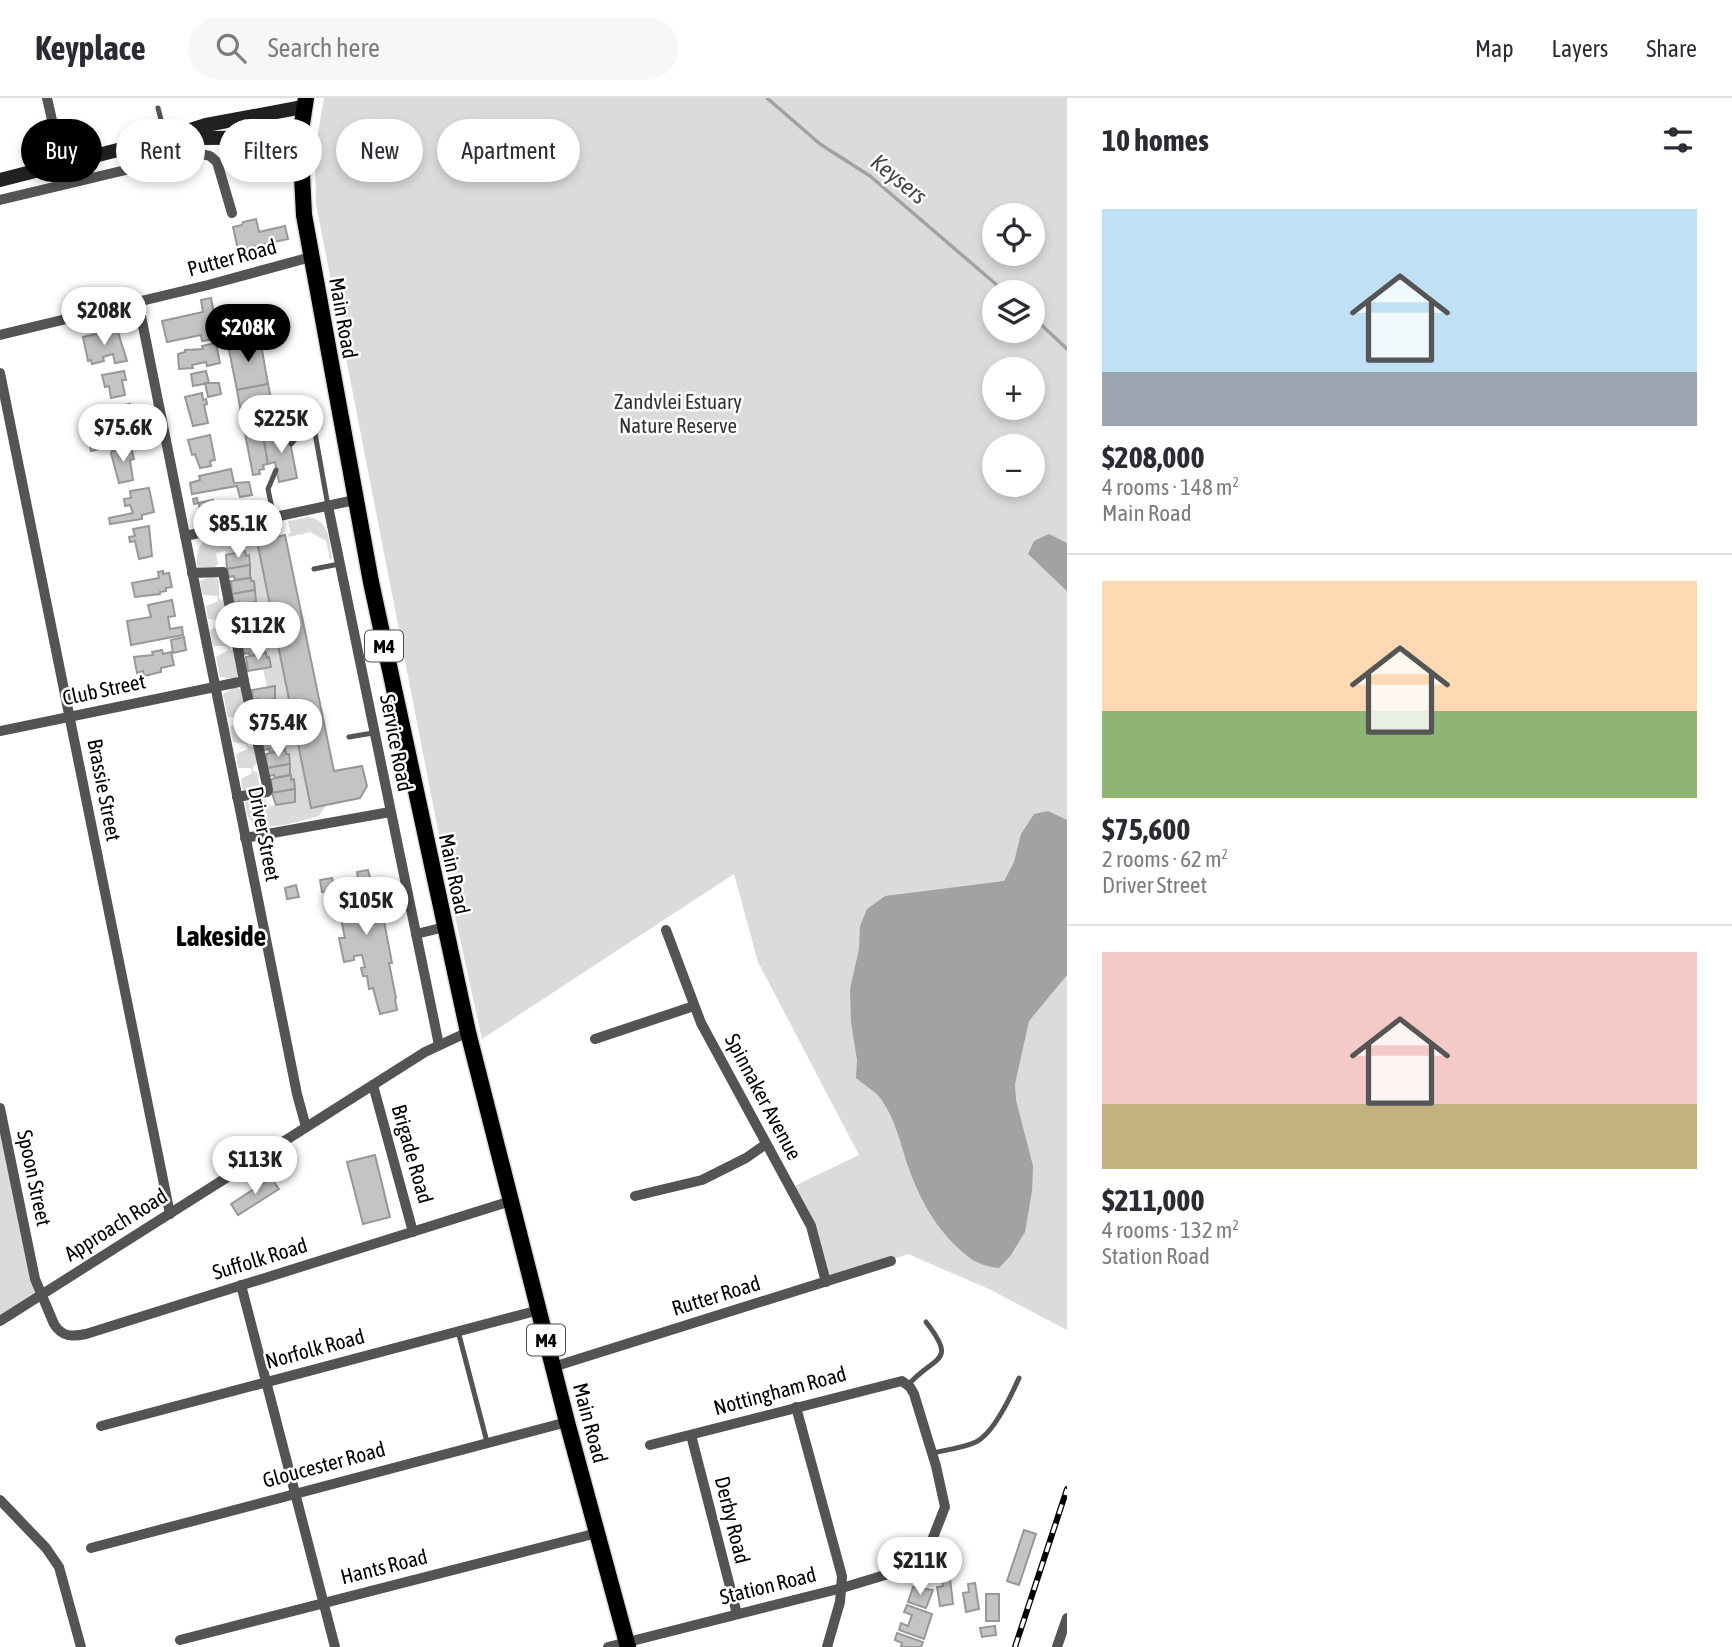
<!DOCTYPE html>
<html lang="en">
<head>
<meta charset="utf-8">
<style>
	:root { --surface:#fff; --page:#f7f7f7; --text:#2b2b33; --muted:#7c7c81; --line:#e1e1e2; --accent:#000 }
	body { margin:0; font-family:"Asap Condensed",sans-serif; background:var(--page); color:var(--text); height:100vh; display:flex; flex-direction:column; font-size:26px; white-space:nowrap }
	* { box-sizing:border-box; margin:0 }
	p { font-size:23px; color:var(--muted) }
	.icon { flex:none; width:38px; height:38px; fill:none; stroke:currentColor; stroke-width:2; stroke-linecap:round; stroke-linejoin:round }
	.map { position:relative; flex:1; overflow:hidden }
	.side { display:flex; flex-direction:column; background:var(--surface); width:665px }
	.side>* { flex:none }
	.guide { position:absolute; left:21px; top:21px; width:665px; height:63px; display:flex; gap:14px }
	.controls { position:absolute; left:982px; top:105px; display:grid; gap:14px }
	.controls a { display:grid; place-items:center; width:63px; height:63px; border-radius:50%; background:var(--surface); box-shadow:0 4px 10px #0003; font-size:35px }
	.price { position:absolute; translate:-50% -60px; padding:0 16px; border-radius:24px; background:#fff; color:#222; font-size:23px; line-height:46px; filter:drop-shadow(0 2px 4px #0008) }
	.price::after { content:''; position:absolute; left:50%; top:42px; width:21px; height:16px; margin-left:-10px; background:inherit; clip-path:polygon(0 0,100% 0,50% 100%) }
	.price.active { background:var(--accent); color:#fff }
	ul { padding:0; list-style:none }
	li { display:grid; align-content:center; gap:14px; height:371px; padding:0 35px }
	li+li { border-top:2px solid var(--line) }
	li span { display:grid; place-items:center; height:217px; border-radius:0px; color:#555 }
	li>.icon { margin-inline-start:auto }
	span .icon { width:126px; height:126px; fill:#fffc; stroke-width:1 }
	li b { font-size:30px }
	h2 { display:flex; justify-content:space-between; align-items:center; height:84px; padding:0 35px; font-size:30px }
	.tag { padding:0 24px; border-radius:32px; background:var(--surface); box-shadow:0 4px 10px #0003; font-size:24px; line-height:63px }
	.tag.active { background:var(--accent); color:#fff }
	header { display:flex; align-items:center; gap:42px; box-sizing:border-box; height:98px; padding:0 35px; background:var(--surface); border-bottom:2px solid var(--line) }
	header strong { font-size:33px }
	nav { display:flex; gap:38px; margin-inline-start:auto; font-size:24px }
	.search { width:490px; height:63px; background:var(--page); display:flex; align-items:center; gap:18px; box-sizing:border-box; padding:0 24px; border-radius:38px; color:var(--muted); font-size:26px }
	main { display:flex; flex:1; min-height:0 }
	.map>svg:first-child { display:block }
	.green { fill:#dbdbdb; fill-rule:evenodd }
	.water { fill:#a2a2a2 }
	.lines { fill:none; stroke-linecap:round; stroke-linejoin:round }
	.stream { stroke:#a2a2a2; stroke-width:3.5 }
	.building { fill:#c4c4c4; stroke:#989898; stroke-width:2 }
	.primary-casing { stroke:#dbdbdb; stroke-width:19 }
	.service { stroke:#545454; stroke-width:5 }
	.minor { stroke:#545454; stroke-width:10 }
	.secondary { stroke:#212121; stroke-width:14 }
	.primary { stroke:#000; stroke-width:16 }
	.rail-casing { stroke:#000; stroke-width:6 }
	.rail { stroke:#fff; stroke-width:3.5; stroke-dasharray:10; stroke-linecap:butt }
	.labels { text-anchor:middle; stroke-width:5; stroke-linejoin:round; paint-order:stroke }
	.shield { fill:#fff; stroke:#4c4c4c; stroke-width:2 }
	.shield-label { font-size:19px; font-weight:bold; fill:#000 }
	.street-label { font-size:21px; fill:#000; stroke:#fff }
	.park-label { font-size:21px; fill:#323232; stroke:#fff }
	.water-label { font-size:23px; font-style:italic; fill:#434343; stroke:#fff }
	.district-label { font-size:28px; font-weight:bold; fill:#000; stroke:#fff }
</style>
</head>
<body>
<header>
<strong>Keyplace</strong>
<div class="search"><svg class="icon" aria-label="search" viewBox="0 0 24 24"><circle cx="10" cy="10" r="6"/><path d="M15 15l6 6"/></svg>Search here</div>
<nav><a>Map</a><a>Layers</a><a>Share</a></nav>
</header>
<main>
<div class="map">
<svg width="1067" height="1549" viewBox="0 0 1067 1549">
	<rect width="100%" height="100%" fill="#fff"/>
	<g class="green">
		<path d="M 324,0 L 1067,0 L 1067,1232 L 991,1192 L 908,1156 L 826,1184 L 811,1128 L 790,1090 L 859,1057 L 758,864 L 734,776 L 482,941 L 453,809 L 316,106 L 315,52 ZM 994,117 L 1032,117 L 1032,156 L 994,156 ZM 994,194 L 1032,194 L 1032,233 L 994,233 ZM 994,271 L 1032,271 L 1032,310 L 994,310 ZM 994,348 L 1032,348 L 1032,387 L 994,387 Z"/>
		<path d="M 309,419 C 330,423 329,442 332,460 L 330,462 L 326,443 L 310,434 L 289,439 L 288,436 L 291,435 L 288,423 Z"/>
		<path d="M 255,429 L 311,709 L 326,707 L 319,718 C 303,722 259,738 249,720 C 246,716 246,709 245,704 L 262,699 L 271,708 L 295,703 L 274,598 L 275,588 L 267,589 L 263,571 L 270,569 L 245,453 L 226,457 L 225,453 L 216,455 L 218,466 L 214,470 L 198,471 C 190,432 226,435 255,429 Z"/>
		<polygon points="213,478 219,482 219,501 224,502 227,518 223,522 225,526 229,527 233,543 228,547 230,552 234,552 239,576 234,581 220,579 216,559 228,552 227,548 213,548 210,532 223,526 222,523 208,521 206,508 218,503 217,498 203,497 200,483"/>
		<path d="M 235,589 L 245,594 C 246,606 241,614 243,623 L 252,627 L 253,641 L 247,644 L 248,648 L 255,649 L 259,664 L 253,669 L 253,673 L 257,674 L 260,690 L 243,696 L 241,681 L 252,675 L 251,670 L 238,670 L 236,656 L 248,651 L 246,646 L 233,644 L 230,629 L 242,624 L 241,619 L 228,619 L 223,596 Z"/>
		<polygon points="0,1010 43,1196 0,1223"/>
	</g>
	<g class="water">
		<polygon points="1049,436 1067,445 1067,493 1028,456 1034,443"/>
		<path d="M 1048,713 L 1067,722 L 1067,877 L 1029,923 L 1015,986 L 1016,1002 L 1033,1068 L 1032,1093 L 1025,1134 L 1011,1157 L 999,1170 C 978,1168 968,1160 953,1145 C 929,1121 914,1088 904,1056 C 898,1036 893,1018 881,1001 C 875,993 864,987 856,980 L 857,962 L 851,924 L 850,891 L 859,851 L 860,828 L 867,811 L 885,798 L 1004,783 L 1014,764 L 1021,736 L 1034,716 Z"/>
	</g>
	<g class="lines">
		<g class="stream">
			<polyline points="767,0 820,46 870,78 1005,194"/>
			<polyline points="1032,218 1067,251"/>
		</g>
	</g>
	<g class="building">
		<polygon points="256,121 259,134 285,128 288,141 238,152 233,129 242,127 243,124"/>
		<polygon points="211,200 219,240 202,243 201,237 167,244 162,223 203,214 201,202"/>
		<polygon points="117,231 127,263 115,265 113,256 103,259 104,263 92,266 91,262 88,263 83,239"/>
		<polygon points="260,241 268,286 237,292 228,247"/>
		<polygon points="216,245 220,265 207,268 206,264 192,267 193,270 179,271 178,256 185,254 185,252 203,251 202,248"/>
		<polygon points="124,273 126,282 122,282 125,297 111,300 109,288 105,289 102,277"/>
		<polygon points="206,273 209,285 193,288 191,276"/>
		<polygon points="205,285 219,285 221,296 208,299"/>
		<polygon points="268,286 274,314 242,320 237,292"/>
		<polygon points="202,295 203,302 206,301 207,306 204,307 208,325 193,328 185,299"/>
		<polygon points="130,306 134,343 91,353 89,342 119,338 116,327 110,328 108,318 115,316 114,309"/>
		<polygon points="277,314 281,334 263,337 268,366 263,367 264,371 259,372 260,376 253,377 242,320"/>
		<polygon points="288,333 297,380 279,384 275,364 268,366 263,337"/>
		<polygon points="210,337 215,362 210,363 211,368 200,370 195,356 192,357 188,342"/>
		<polygon points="131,349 134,361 130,362 133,382 119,385 111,355 112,353"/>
		<polygon points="231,371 234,385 249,384 252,397 240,399 237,388 192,396 190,385 200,382 199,378"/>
		<polygon points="149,390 154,414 142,417 142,421 110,426 109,420 133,415 130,407 125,408 124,401 131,400 130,393"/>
		<polygon points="197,400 198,405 213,402 215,411 200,414 199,405 194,406 193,401"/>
		<polygon points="149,428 152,458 139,461 135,443 130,444 129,439 135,438 133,431"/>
		<polygon points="285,437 334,673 362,668 367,688 360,700 311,710 257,443"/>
		<polygon points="245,453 246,458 249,457 250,467 227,471 226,457"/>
		<polygon points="250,467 250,480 235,482 234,478 229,479 227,471"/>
		<polygon points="163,473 163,476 169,475 172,489 166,490 166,493 160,494 160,496 135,499 132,485 159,480 158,474"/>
		<polygon points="251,480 251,483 254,483 255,492 232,496 231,483"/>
		<polygon points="255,492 256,504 240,507 239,504 234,505 232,496"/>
		<polygon points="172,502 175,518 168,519 170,531 182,529 183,537 131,547 127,523 151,519 148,507"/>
		<polygon points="256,504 261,518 238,522 236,508"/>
		<polygon points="261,518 261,530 245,534 244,529 239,530 238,522"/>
		<polygon points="261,530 262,535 264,534 266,544 243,548 241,534"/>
		<polygon points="184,539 186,552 173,555 171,542"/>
		<polygon points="266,544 265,555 250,558 249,555 244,556 243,548"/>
		<polygon points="162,552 163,556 171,554 174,567 161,570 161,574 144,578 143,573 137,575 134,559 153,557 152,554"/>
		<polygon points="266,555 267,560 269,559 271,569 248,573 246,559"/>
		<polygon points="275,588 275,601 259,604 259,601 253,602 252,592"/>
		<polygon points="275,601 276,606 278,605 280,615 257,619 255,605"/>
		<polygon points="280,615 280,626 264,629 264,626 259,627 257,619"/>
		<polygon points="280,626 281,630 284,630 285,640 262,644 261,630"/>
		<polygon points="285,640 285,652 270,655 269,651 264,652 262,644"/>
		<polygon points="285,652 286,656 289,656 290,666 267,670 266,656"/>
		<polygon points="290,666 290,677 275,680 274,677 269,678 267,670"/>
		<polygon points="291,677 291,682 294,681 295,691 272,695 271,681"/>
		<polygon points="295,691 295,704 276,707 272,695"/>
		<polygon points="368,772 380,819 383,818 392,865 389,865 396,900 395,901 397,912 380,916 373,890 369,891 367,878 363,878 361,870 365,869 362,857 354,858 354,862 344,864 339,840 345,840 335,792 322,794 320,782 332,780 335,792 359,786 357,774"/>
		<polygon points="296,787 299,799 287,801 285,790"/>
		<polygon points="375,1057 390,1119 363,1126 347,1064"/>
		<polygon points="271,1080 279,1091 238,1117 231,1106"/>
		<polygon points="1024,1432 1036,1436 1019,1487 1007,1483"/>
		<polygon points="950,1480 953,1506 940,1508 937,1489 943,1488 942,1481"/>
		<polygon points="975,1485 979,1511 966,1514 963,1495 969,1494 968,1486"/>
		<polygon points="913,1489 933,1492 926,1510 908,1504"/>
		<rect x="986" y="1496" width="13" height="27"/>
		<polygon points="907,1507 932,1516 924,1541 899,1532 901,1525 908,1528 912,1517 904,1514"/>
		<polygon points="995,1528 996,1537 982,1539 980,1530"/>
		<polygon points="897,1535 923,1544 921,1549 901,1549 902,1545 895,1542"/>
	</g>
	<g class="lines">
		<defs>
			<polyline id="primary" points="306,0 300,39 304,117 371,484 468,934 567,1324 628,1549"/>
		</defs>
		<use href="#primary" class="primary-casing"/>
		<g class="service">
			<polyline points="158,10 165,37"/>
			<polyline points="310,307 328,408"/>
			<polyline points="291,346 299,337 313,327"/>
			<polyline points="274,420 268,391 276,372"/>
			<polyline points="314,471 339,466"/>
			<polyline points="349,639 373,635"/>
			<polyline points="458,1233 487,1344"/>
			<path d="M 908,1287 C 935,1257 958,1265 926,1224"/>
			<path d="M 932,1355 C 946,1352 963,1350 976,1344 C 994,1335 1011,1298 1019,1280"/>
			<polyline points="925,1460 943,1465"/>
		</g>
		<g class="minor">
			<polyline points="47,0 62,66"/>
			<polyline points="0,102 197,55 210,58 217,64 232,115"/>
			<polyline points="138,203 297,996 306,1029"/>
			<polyline points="0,237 208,187 311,159"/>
			<polyline points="0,275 170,1116"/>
			<polyline points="328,408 439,947"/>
			<polyline points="185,438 355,402"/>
			<polyline points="0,633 244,583 223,474 192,475"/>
			<polyline points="237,699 267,694 268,692 244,583"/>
			<polyline points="245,740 390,714"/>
			<polyline points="666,832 701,925 811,1128 826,1184"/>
			<polyline points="416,836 445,829"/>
			<polyline points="595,941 694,908"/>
			<polyline points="373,987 413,1134"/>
			<path d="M 0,1010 L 35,1181 L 54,1226 C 62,1239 72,1239 86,1236 L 511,1103"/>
			<polyline points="635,1098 702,1082 746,1060 766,1046"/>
			<polyline points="241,1187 335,1549"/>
			<polyline points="0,1223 425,954 468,934"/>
			<polyline points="553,1269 891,1163"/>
			<polyline points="796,1309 842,1478 840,1504 827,1549"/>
			<polyline points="101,1328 539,1212"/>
			<polyline points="691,1337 737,1516"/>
			<polyline points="0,1402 46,1450 59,1469 81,1549"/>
			<polyline points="91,1450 567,1324"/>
			<polyline points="180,1542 597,1435"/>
			<polyline points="608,1549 842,1490 918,1467 925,1460 945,1409 936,1368 914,1296 910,1289 902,1283 650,1347"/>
			<polyline points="1057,1549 1067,1520"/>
		</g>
		<g class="secondary">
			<polyline points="180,37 203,40 300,39"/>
			<polyline points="0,82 165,40 206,27 303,9"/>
		</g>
		<use href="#primary" class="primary"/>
		<defs>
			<polyline id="rail" points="1015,1549 1067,1391"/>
		</defs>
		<use href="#rail" class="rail-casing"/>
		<use href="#rail" class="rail"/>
	</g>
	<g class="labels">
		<g class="shield">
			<rect x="365" y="532.5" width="38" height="31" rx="5"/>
			<rect x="527" y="1226.5" width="38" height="31" rx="5"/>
		</g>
		<g class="shield-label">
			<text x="384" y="555">M4</text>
			<text x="546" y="1249">M4</text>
		</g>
		<g class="street-label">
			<text transform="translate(232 160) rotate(-15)" y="7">Putter Road</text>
			<text transform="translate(343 220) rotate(80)" y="7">Main Road</text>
			<text transform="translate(104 592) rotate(-12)" y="7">Club Street</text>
			<text transform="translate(396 645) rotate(79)" y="7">Service Road</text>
			<text transform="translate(104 692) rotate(79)" y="7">Brassie Street</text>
			<text transform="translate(264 736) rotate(79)" y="7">Driver Street</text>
			<text transform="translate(454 776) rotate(78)" y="7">Main Road</text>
			<text transform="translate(763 999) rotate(62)" y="7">Spinnaker Avenue</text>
			<text transform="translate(412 1056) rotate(74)" y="7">Brigade Road</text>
			<text transform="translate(34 1080) rotate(78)" y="7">Spoon Street</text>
			<text transform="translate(116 1127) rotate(-32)" y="7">Approach Road</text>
			<text transform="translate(260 1161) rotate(-17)" y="7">Suffolk Road</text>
			<text transform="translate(716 1198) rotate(-17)" y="7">Rutter Road</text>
			<text transform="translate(315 1251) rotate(-15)" y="7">Norfolk Road</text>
			<text transform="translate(780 1293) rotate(-15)" y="7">Nottingham Road</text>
			<text transform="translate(590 1325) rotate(75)" y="7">Main Road</text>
			<text transform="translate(324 1367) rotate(-15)" y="7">Gloucester Road</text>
			<text transform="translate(732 1422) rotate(76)" y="7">Derby Road</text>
			<text transform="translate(384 1469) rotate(-14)" y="7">Hants Road</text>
			<text transform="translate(768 1488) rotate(-14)" y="7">Station Road</text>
		</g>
		<g class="park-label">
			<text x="678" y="311">Zandvlei Estuary<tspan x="678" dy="24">Nature Reserve</tspan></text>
		</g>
		<g class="water-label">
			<text transform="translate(899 81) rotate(39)" y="8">Keysers</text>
		</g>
		<g class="district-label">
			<text x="221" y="848">Lakeside</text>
		</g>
	</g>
</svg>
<div class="controls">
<a><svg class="icon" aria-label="locate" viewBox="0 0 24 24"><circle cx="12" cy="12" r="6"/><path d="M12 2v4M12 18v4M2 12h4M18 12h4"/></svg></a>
<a><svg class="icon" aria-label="layers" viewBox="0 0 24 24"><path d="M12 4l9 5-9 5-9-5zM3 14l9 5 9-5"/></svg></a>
<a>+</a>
<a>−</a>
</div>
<b class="price" style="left:104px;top:249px">$208K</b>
<b class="price active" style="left:248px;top:266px">$208K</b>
<b class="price" style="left:281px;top:357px">$225K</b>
<b class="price" style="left:123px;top:366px">$75.6K</b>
<b class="price" style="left:238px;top:462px">$85.1K</b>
<b class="price" style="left:258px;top:564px">$112K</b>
<b class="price" style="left:278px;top:661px">$75.4K</b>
<b class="price" style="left:366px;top:839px">$105K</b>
<b class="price" style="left:255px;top:1098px">$113K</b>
<b class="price" style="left:920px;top:1499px">$211K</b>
<div class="guide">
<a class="tag active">Buy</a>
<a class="tag">Rent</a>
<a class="tag">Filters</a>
<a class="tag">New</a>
<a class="tag">Apartment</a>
</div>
</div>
<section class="side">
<h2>10 homes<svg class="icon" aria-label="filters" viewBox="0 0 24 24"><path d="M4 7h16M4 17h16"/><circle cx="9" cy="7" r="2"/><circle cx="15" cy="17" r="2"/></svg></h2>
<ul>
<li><span style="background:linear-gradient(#bfe0f5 75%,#9aa5b1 0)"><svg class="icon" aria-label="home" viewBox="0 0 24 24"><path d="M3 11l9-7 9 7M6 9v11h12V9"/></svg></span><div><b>$208,000</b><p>4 rooms · 148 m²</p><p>Main Road</p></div></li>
<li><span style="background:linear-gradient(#ffd9b3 60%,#8fb573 0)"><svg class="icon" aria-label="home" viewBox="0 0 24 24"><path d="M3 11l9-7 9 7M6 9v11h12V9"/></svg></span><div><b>$75,600</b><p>2 rooms · 62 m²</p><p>Driver Street</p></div></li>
<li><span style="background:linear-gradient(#f6c9c9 70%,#c2b280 0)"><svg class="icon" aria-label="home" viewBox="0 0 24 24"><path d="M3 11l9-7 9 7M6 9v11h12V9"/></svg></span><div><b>$211,000</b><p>4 rooms · 132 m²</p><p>Station Road</p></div></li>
</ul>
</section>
</main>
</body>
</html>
